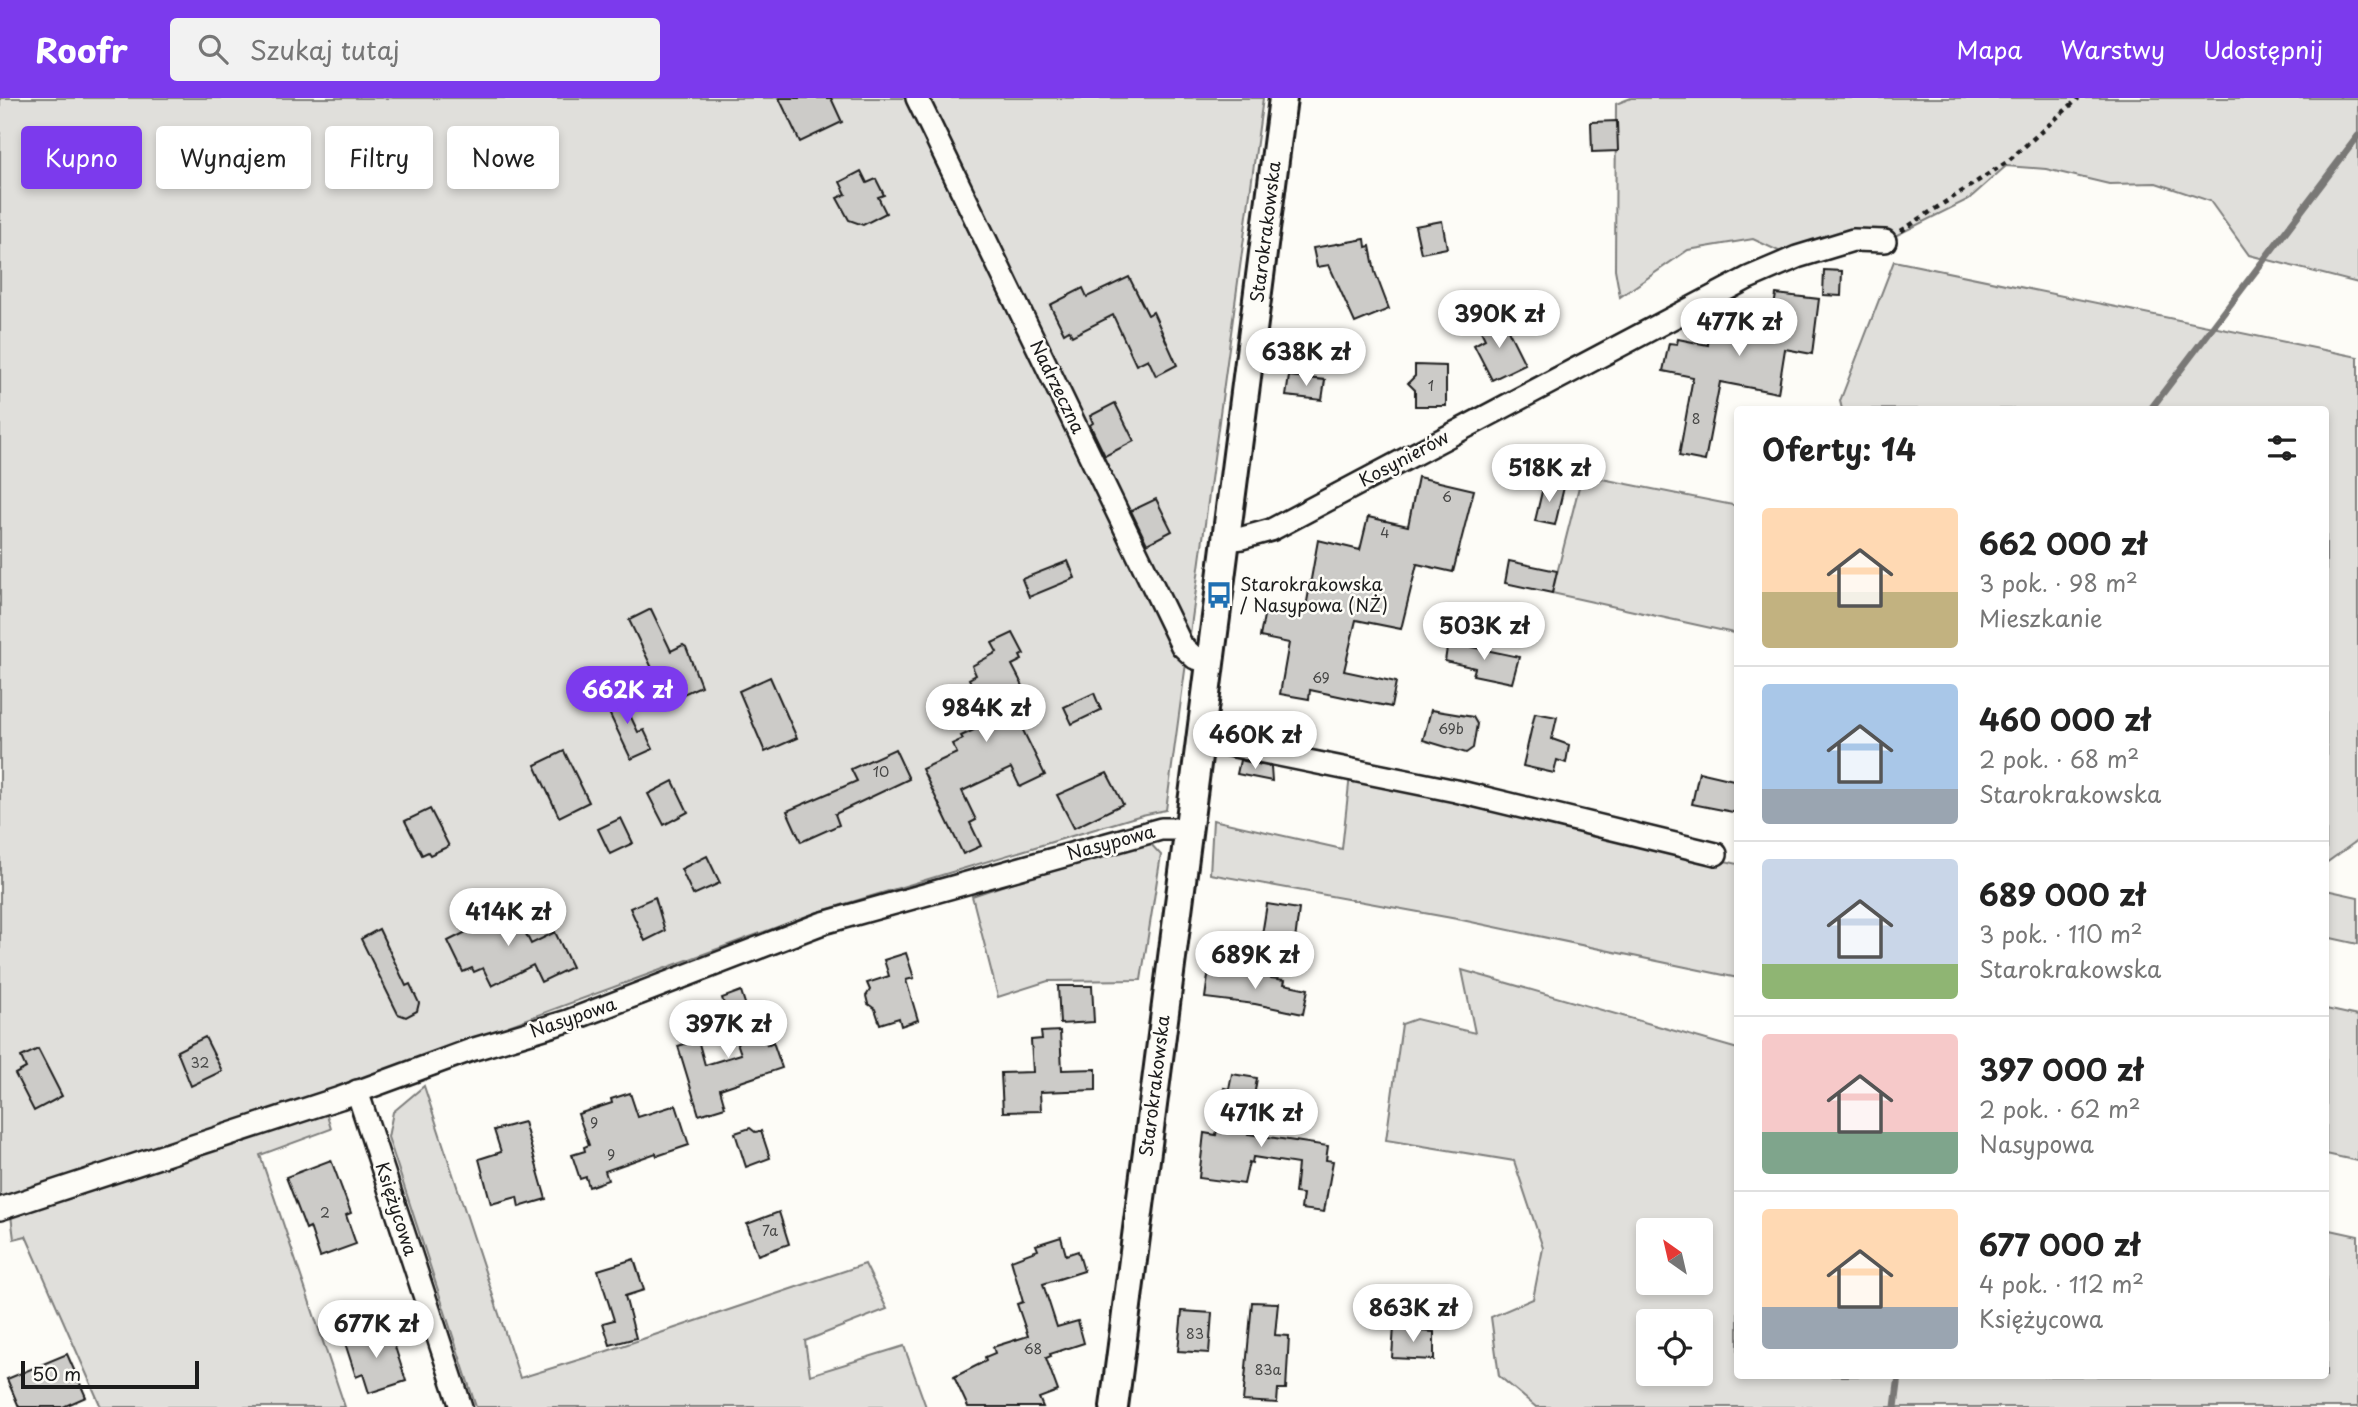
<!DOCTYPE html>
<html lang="pl">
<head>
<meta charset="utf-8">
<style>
	:root { --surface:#fff; --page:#f2f2f2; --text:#222; --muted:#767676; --line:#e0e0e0; --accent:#7c3aed }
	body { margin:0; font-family:"Playpen Sans",sans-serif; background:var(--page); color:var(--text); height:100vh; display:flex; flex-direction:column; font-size:26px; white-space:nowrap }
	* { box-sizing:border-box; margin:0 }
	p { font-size:23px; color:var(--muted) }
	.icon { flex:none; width:38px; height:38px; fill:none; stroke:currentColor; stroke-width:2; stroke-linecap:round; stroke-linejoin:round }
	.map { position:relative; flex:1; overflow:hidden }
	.side { position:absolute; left:1734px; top:308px; width:595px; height:973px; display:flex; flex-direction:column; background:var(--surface); border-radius:7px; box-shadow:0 4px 10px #0003 }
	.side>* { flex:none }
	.hud { position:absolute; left:21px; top:28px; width:665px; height:63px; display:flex; gap:14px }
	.needle { width:46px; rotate:326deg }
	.tools { position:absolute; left:1636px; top:1120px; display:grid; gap:14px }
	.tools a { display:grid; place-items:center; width:77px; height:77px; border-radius:7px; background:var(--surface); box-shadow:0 4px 10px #0003; font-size:35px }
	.scale { position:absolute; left:21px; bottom:18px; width:178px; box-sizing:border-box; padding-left:7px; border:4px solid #1c1c1c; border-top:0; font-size:19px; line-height:24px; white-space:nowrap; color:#1c1c1c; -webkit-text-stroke:5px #fdfcf7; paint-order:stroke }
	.price { position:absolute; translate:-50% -60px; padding:0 16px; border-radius:24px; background:#fff; color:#222; font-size:23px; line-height:46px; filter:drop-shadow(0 2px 4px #0008) }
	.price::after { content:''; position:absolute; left:50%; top:42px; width:21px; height:16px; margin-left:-10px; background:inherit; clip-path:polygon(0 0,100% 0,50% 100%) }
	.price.on { background:var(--accent); color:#fff }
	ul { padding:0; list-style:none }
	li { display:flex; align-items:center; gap:21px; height:175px; padding:0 28px }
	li+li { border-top:2px solid var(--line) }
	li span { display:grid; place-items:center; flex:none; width:196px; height:140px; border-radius:7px; color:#555 }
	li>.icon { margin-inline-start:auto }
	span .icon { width:84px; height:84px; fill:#fffc; stroke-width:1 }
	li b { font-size:30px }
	h2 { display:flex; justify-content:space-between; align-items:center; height:84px; padding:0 28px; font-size:30px }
	.chip { padding:0 24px; border-radius:7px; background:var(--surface); box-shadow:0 4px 10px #0003; font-size:24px; line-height:63px }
	.chip.on { background:var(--accent); color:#fff }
	header { display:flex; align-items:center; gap:42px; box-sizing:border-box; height:98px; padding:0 35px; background:var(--accent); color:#fff }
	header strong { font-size:33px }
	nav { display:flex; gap:38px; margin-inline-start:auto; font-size:24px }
	.search { width:490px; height:63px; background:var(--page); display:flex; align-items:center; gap:18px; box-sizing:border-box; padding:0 24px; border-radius:7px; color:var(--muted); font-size:26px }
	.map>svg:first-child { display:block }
	.green { fill:#e0dfdb; stroke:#7e7e7c; stroke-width:2; fill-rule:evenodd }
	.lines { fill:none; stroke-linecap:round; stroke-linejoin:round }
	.stream { stroke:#797876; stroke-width:7 }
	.building { fill:#cccbc8; stroke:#1c1c1c; stroke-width:2 }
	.minor-casing { stroke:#1c1c1c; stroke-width:26 }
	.tertiary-casing { stroke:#1c1c1c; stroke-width:32 }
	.path { stroke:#1c1c1c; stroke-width:4.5; stroke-dasharray:5 5; stroke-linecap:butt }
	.minor { stroke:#fdfcf7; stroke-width:21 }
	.tertiary { stroke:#fdfcf7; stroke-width:26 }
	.labels { text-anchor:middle; stroke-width:5; stroke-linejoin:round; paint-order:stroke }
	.number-label { font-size:14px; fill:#484847 }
	.street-label { font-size:18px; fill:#1c1c1c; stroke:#fdfcf7 }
	.poi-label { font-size:18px; fill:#1c1c1c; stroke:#fdfcf7; text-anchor:start }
</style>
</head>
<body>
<header>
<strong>Roofr</strong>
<div class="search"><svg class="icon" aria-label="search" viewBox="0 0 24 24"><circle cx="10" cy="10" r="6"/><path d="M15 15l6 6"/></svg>Szukaj tutaj</div>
<nav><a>Mapa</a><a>Warstwy</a><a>Udostępnij</a></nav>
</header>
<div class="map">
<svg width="2358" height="1309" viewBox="0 0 2358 1309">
	<rect width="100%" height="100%" fill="#fdfcf7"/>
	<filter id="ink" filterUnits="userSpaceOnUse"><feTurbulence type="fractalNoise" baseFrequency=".0143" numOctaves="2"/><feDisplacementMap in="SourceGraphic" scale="14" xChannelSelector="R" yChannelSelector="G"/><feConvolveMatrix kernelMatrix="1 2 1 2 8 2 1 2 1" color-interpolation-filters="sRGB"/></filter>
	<g filter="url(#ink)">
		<g class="green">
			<polygon points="0,0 1263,0 1166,712 1142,717 815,815 375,977 0,1101"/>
			<polygon points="1631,0 2358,0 2358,185 2249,157 2210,103 2156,85 2109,86 2046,71 2006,68 1969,101 1867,152 1832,155 1798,162 1753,141 1688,152 1620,199 1615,171 1616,6"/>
			<polygon points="1894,163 2358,259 2358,742 2326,765 2326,312 1842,311 1840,303"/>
			<polygon points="1582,377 1738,408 1738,536 1552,495"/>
			<polygon points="1350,677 1738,766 1738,880 1457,821 1210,776 1213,722 1342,751"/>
			<polygon points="1149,744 1161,757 1141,882 1048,883 998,899 972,798 1085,760"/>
			<polygon points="2326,792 2358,799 2358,846 2326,839"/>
			<path d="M 1462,872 L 1738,951 L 1738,1278 L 2326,1278 L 2326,1131 L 2358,1138 L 2358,1309 L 1536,1309 L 1499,1278 L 1491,1219 L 1533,1201 L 1543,1150 L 1514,1063 L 1386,1042 L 1402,926 L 1416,921 L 1475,935 ZM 1648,1132 L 1701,1132 L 1701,1185 L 1648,1185 ZM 1648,1223 L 1701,1223 L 1701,1276 L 1648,1276 Z"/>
			<polygon points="2326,911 2358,918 2358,1063 2326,1056"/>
			<polygon points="424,988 520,1280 604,1254 865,1166 887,1211 805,1243 810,1277 904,1248 926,1309 476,1309 388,1039 393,1014"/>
			<polygon points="326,1014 331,1031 260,1057 345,1309 101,1309 26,1138 14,1141 11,1117"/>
		</g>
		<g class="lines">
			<g class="stream">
				<polyline points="2150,312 2358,38"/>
				<polyline points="1895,1309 1899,1278"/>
			</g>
		</g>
		<g class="building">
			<polygon points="779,0 831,0 842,24 800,44"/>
			<polygon points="1617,23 1618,53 1592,54 1591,24"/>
			<polygon points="861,73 867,85 876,81 884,97 878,99 886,115 863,127 849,122 837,100 846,96 840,84"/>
			<polygon points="1442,123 1447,150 1421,155 1415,128"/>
			<polygon points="1365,141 1366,149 1370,148 1375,174 1389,211 1355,225 1329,167 1317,169 1313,150"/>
			<polygon points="1824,172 1842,173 1841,198 1823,197"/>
			<polygon points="1129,179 1148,217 1153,214 1177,267 1156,278 1148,261 1136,267 1113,217 1072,238 1069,232 1064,235 1050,207 1083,190 1087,199"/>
			<polygon points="1776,196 1819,201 1812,256 1785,251 1778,295 1720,284 1705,363 1679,358 1693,279 1663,273 1669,245 1677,246 1678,241 1708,247 1711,219 1725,220 1727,206 1774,209"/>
			<polygon points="1502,220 1525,266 1492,282 1474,247 1485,241 1480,231"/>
			<polygon points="1415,267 1446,268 1446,308 1415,308 1415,292 1408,285 1415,278"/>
			<polygon points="1289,278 1325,282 1322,302 1286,298"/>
			<polygon points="1115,305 1134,343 1105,358 1090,327 1093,325 1090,318"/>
			<polygon points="1418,379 1474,392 1453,474 1417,466 1401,531 1356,522 1344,573 1396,584 1391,609 1310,592 1309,601 1280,596 1289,545 1260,539 1266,507 1305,515 1318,442 1360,452 1368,419 1408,428"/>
			<polygon points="1544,385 1564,389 1555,427 1535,423"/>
			<polygon points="1156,401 1172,433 1147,446 1131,413"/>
			<polygon points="1068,463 1075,480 1029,499 1022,481"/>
			<polygon points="1509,463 1557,473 1552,495 1505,485"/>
			<polygon points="651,511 671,553 683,547 686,549 701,588 679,598 673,583 661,589 629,522"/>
			<polygon points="1013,535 1024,556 1020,558 1022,562 1012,567 1024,590 1020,592 1024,599 1010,606 1045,677 1020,689 1011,670 962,693 976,722 970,725 981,748 963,756 922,671 957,655 952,646 963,641 961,638 991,624 969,581 976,577 972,568 997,554 992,545"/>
			<polygon points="1448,544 1519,559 1512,585 1473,577 1475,570 1445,563"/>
			<polygon points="770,579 797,640 765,654 739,593"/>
			<polygon points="618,592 638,634 644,632 653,651 631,661 602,600"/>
			<polygon points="1094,595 1101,612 1072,626 1064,609"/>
			<polygon points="1431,612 1473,619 1477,626 1473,650 1466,655 1423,642"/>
			<polygon points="1535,615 1557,619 1552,641 1569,647 1566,665 1557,662 1554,675 1523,668"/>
			<polygon points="895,651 909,681 835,716 839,727 801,744 787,713 857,683 851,671"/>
			<polygon points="564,653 589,704 559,719 535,667"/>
			<polygon points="1240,662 1271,669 1272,683 1237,676"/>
			<polygon points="1699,674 1738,683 1738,715 1692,706"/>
			<polygon points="1107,675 1123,706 1074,730 1057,697"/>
			<polygon points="673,683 688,714 664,727 648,696"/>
			<polygon points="430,711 449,748 430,757 428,754 422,757 405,723"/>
			<polygon points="621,720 633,745 610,756 598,731"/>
			<polygon points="707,758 720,785 693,797 681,771"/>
			<polygon points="655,799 665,833 645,843 630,810"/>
			<polygon points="508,800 531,846 555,834 572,869 541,884 533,867 492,888 483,870 474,874 472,870 463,874 448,843 492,821 487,811"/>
			<polygon points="1267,806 1299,811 1295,842 1262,837"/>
			<polygon points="379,831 406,888 410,886 419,905 417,913 406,919 398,916 361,841"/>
			<polygon points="906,855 914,880 906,882 918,922 901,928 899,920 880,926 875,911 868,906 866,898 870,892 867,885 889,878 884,862"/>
			<polygon points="1209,871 1285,882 1284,886 1308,891 1303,916 1255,906 1205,900"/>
			<polygon points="1058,888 1092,888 1094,924 1060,926"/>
			<polygon points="741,893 757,943 765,940 767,947 773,944 782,970 720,991 725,1009 699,1017 678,948 698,942 705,967 741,956 722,900"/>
			<polygon points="1060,933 1062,972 1096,971 1096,992 1040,994 1041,1013 1003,1014 1001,975 1033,974 1031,942 1042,941 1041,934"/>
			<polygon points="205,939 222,973 191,988 177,953"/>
			<polygon points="38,951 62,998 34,1013 15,976 26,970 21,959"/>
			<polygon points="1232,976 1257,980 1248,1036 1328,1048 1326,1062 1333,1063 1324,1114 1301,1111 1303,1096 1295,1095 1298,1066 1253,1059 1252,1065 1249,1064 1244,1086 1199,1080 1204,1035 1216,1037 1224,990 1229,991"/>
			<polygon points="630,995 638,1019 676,1007 689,1047 657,1058 656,1055 605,1073 608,1082 589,1089 586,1079 580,1081 572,1057 585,1053 584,1049 589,1047 578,1016 612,1005 611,1001"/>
			<polygon points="524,1024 546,1101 519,1109 517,1099 491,1106 479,1061 501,1054 494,1032"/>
			<polygon points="750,1030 755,1034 761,1033 770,1060 746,1069 735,1035"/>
			<polygon points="331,1062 351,1115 346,1117 356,1146 320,1159 310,1129 306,1131 286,1079"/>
			<polygon points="779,1114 789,1146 758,1157 747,1126"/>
			<polygon points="1061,1139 1066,1157 1078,1153 1084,1173 1043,1186 1057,1229 1078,1223 1084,1245 1050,1256 1051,1258 1046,1260 1058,1293 1039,1300 1043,1309 968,1309 954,1279 986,1263 985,1259 995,1255 993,1249 1028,1238 1017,1206 1023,1204 1011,1162 1038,1152 1036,1147"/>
			<polygon points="634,1161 644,1192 625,1198 636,1240 610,1247 603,1225 614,1222 598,1172"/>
			<polygon points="1252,1204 1278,1205 1275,1237 1289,1238 1286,1291 1278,1291 1277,1305 1243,1303"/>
			<polygon points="1182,1213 1212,1215 1209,1255 1178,1253"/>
			<polygon points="1394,1228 1420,1229 1421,1233 1434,1234 1434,1262 1392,1260"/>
			<polygon points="389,1230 406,1283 369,1295 363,1276 356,1279 345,1245"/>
			<polygon points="67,1256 86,1299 63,1309 19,1309 7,1281"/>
		</g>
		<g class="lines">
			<defs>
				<g id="minor">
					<polyline points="917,0 1182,548 1195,560 1209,564"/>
					<polyline points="1226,442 1242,440 1271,432 1748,180 1797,159 1853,142 1885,143"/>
					<polyline points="1200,641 1456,693 1716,756"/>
					<polyline points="357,993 461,1309"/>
					<polyline points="0,1111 340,1000 471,952 568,923 823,825 1161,731 1188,731"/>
				</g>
				<polyline id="tertiary" points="1114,1309 1283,0"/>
			</defs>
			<use href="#minor" class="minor-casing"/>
			<use href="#tertiary" class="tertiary-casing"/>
			<polyline class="path" points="1901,133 2007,64 2079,0"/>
			<use href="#minor" class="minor"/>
			<use href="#tertiary" class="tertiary"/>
		</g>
	</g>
	<defs>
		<symbol id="bus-bare" viewBox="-9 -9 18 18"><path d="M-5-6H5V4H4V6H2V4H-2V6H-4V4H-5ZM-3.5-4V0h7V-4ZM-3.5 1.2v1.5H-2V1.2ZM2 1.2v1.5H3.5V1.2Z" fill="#1f6fb2" stroke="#fdfcf7" stroke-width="2.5" paint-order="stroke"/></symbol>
	</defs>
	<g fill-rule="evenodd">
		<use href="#bus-bare" x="1200" y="478" width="38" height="38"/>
	</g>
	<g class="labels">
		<g class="number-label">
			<text x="1431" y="293">1</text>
			<text x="1696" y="326">8</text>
			<text x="1447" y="404">6</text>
			<text x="1385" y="440">4</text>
			<text x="1321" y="585">69</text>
			<text x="1451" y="636">69b</text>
			<text x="881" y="679">10</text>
			<text x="200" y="970">32</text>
			<text x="594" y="1030">9</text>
			<text x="611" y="1062">9</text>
			<text x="325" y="1120">2</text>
			<text x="770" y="1138">7a</text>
			<text x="1195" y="1241">83</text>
			<text x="1033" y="1256">68</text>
			<text x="1268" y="1277">83a</text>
		</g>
		<g class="street-label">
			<text transform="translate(1266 134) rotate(-83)" y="6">Starokrakowska</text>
			<text transform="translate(1057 289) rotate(64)" y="6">Nadrzeczna</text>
			<text transform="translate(1404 361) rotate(-28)" y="6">Kosynierów</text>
			<text transform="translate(1111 745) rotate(-15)" y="6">Nasypowa</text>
			<text transform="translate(573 920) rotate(-19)" y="6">Nasypowa</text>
			<text transform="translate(1155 988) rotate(-83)" y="6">Starokrakowska</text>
			<text transform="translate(396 1111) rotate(72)" y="6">Księżycowa</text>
		</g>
		<g class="poi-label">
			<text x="1240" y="493">Starokrakowska<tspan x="1240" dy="21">/ Nasypowa (NŻ)</tspan></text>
		</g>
	</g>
</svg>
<div class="tools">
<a><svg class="needle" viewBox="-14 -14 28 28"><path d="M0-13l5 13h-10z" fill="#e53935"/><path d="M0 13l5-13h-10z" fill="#767676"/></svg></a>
<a><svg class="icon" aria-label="locate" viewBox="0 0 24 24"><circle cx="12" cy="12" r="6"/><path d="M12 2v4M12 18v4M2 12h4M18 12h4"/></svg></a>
</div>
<div class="scale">50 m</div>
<b class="price" style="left:1499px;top:252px">390K zł</b>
<b class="price" style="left:1739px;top:260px">477K zł</b>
<b class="price" style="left:1306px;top:290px">638K zł</b>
<b class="price" style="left:1549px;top:406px">518K zł</b>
<b class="price" style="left:1484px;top:564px">503K zł</b>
<b class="price on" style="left:627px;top:628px">662K zł</b>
<b class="price" style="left:986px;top:646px">984K zł</b>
<b class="price" style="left:1255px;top:673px">460K zł</b>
<b class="price" style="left:508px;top:850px">414K zł</b>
<b class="price" style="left:1255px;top:893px">689K zł</b>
<b class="price" style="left:728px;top:962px">397K zł</b>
<b class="price" style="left:1261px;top:1051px">471K zł</b>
<b class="price" style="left:1413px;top:1246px">863K zł</b>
<b class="price" style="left:376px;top:1262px">677K zł</b>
<div class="hud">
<a class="chip on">Kupno</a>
<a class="chip">Wynajem</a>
<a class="chip">Filtry</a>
<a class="chip">Nowe</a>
</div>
<section class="side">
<h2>Oferty: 14<svg class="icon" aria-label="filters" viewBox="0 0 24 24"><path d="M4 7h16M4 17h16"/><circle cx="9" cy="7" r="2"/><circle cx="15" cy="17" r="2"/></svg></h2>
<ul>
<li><span style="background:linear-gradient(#ffd9b3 60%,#c2b280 0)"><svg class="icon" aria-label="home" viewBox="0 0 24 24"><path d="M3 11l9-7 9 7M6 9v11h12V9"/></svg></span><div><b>662 000 zł</b><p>3 pok. · 98 m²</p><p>Mieszkanie</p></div></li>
<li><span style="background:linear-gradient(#a9c7e8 75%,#9aa5b1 0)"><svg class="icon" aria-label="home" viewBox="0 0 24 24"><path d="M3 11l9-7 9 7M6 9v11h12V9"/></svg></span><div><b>460 000 zł</b><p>2 pok. · 68 m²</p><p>Starokrakowska</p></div></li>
<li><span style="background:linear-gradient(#c9d6e8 75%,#8fb573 0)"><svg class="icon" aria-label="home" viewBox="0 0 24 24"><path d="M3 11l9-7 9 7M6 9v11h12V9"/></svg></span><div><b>689 000 zł</b><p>3 pok. · 110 m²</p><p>Starokrakowska</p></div></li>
<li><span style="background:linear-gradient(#f6c9c9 70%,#7fa58c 0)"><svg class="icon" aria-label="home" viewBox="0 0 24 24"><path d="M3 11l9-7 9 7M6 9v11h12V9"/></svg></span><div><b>397 000 zł</b><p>2 pok. · 62 m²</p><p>Nasypowa</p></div></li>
<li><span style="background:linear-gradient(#ffd9b3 70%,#9aa5b1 0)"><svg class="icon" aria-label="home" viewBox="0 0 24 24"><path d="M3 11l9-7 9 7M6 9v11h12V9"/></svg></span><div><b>677 000 zł</b><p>4 pok. · 112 m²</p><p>Księżycowa</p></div></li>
</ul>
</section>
</div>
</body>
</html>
